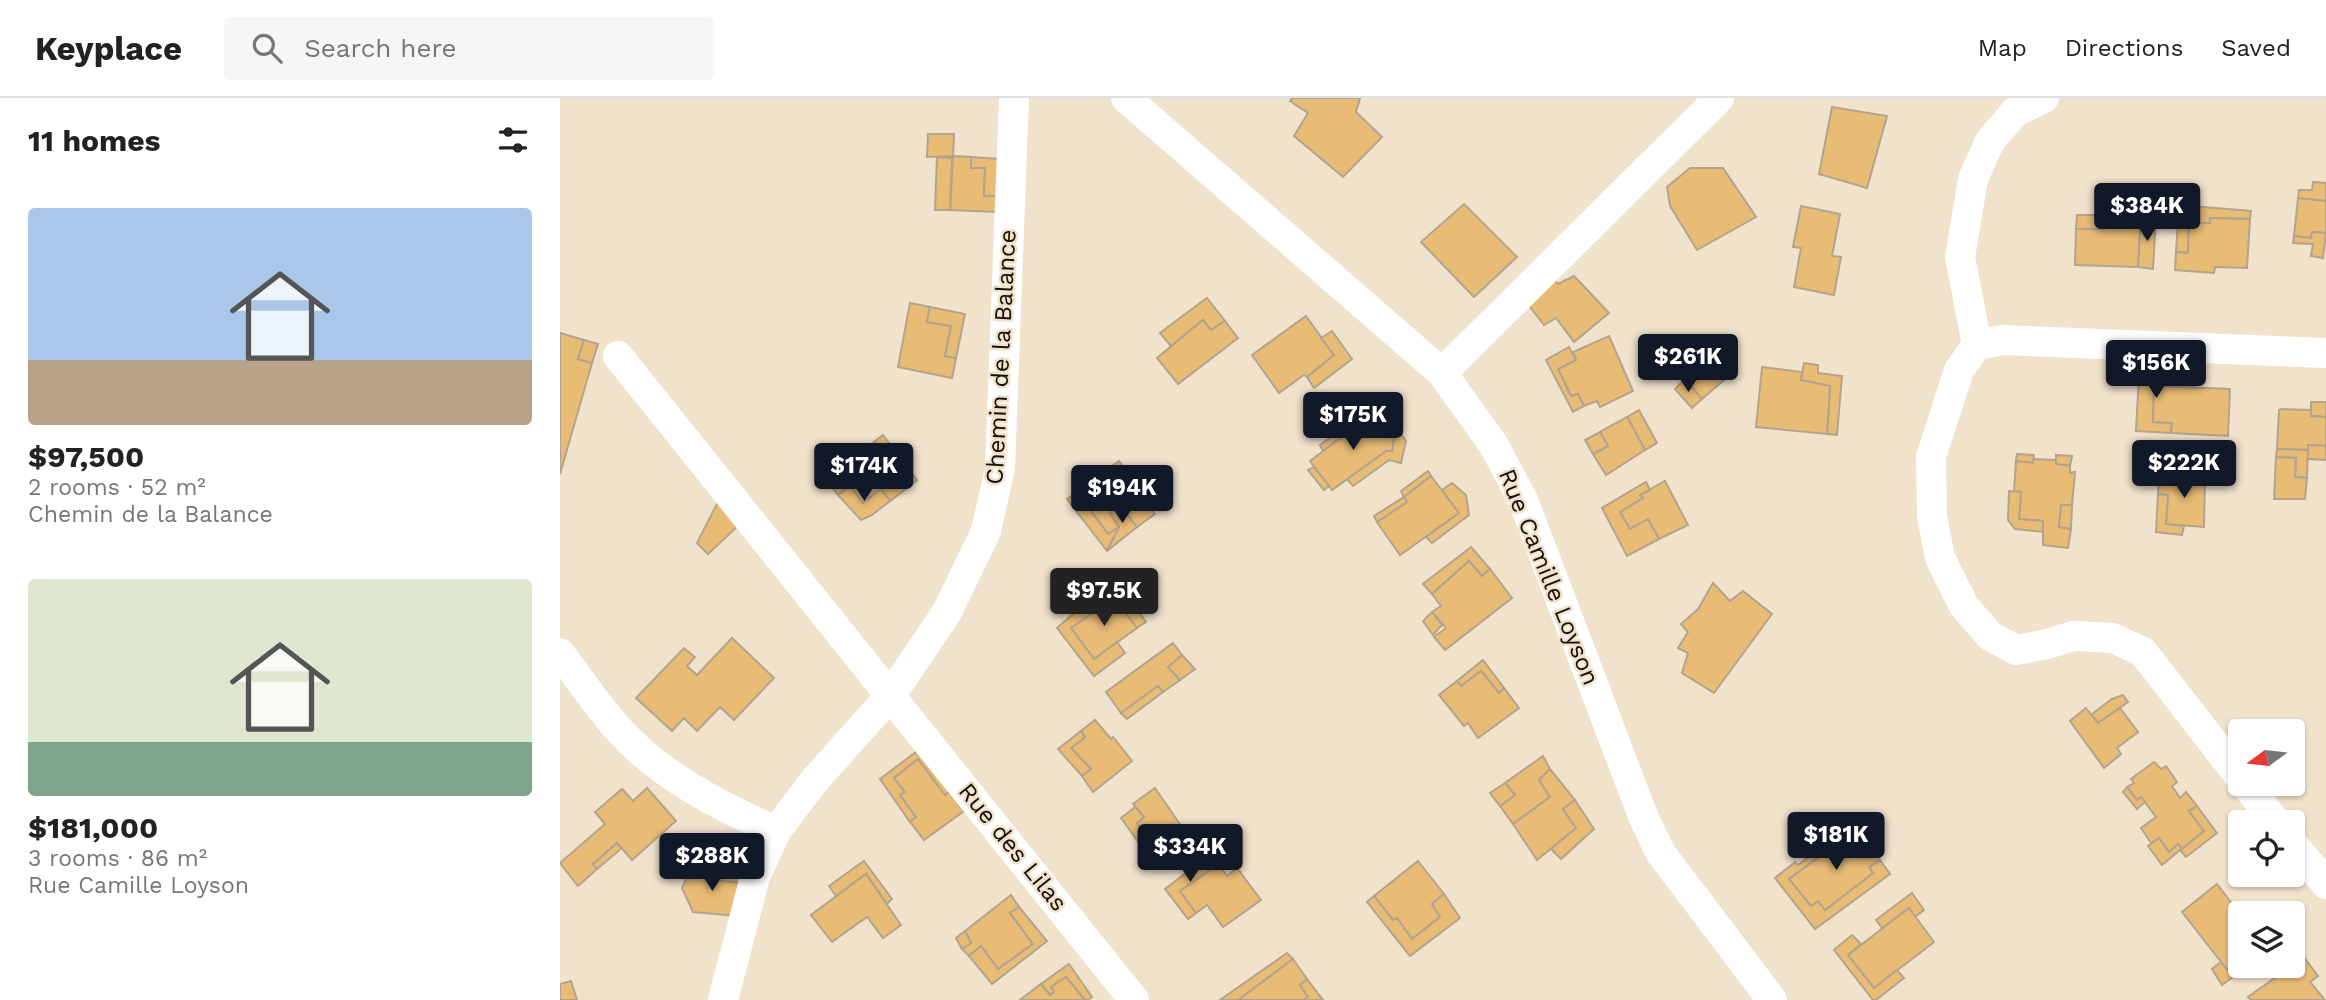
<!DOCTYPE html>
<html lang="en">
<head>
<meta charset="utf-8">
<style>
	:root { --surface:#fff; --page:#f6f6f6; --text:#222; --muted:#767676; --line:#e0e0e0; --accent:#111827 }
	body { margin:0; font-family:"Work Sans",sans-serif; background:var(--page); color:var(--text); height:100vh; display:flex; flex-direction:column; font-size:26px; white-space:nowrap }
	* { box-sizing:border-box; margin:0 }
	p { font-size:23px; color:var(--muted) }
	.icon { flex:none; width:38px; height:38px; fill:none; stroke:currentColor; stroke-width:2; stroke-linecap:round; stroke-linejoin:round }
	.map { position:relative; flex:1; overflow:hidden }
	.side { display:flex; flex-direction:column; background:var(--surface); width:560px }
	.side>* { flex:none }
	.needle { width:46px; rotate:255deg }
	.buttons { position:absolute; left:1668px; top:621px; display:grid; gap:14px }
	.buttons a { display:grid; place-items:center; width:77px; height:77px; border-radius:7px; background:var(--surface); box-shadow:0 2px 5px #0004; font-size:35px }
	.price { position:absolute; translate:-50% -60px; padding:0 16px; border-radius:7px; background:var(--accent); color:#fff; font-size:23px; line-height:46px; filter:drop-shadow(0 2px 4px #0008) }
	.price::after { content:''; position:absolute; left:50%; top:42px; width:21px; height:16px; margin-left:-10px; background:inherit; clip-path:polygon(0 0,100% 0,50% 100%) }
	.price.on { background:#222; color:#fff }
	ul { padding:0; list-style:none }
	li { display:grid; align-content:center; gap:14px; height:371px; padding:0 28px }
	li span { display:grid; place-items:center; height:217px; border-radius:7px; color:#555 }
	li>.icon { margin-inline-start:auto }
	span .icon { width:126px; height:126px; fill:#fffc; stroke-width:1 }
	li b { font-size:30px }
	h2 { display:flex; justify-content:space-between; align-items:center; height:84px; padding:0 28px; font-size:30px }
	header { display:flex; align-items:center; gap:42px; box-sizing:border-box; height:98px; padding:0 35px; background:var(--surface); border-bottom:2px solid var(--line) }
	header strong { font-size:33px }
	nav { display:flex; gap:38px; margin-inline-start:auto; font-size:24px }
	.search { width:490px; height:63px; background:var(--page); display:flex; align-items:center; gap:18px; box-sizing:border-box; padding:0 24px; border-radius:7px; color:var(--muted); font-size:26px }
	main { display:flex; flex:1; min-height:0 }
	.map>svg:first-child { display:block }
	.building { fill:#e9bc76; stroke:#b3a48f; stroke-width:2 }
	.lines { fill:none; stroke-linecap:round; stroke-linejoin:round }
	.street { stroke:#fff; stroke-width:30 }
	.labels { text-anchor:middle; stroke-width:5; stroke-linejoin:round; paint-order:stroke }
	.street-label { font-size:24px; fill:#151008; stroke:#f1e2cb }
</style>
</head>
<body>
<header>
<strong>Keyplace</strong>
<div class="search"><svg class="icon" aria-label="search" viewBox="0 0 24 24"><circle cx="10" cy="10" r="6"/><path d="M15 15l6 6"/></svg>Search here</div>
<nav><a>Map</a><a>Directions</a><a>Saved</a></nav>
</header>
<main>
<section class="side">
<h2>11 homes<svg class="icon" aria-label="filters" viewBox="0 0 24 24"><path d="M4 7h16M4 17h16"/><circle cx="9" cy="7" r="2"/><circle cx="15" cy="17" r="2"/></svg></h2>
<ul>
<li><span style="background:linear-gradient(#a9c7e8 70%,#b9a48a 0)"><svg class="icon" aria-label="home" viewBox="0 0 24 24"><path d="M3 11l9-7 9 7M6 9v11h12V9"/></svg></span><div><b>$97,500</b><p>2 rooms · 52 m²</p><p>Chemin de la Balance</p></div></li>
<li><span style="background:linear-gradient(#dfe7d0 75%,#7fa58c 0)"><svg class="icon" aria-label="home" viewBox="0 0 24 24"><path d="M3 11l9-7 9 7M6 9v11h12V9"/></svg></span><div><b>$181,000</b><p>3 rooms · 86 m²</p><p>Rue Camille Loyson</p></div></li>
</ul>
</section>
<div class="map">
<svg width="1766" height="902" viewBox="0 0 1766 902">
	<rect width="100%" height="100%" fill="#f1e2cb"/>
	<g class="building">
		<polygon points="732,0 800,0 796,14 822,39 783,79 734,38 748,15 730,3"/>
		<polygon points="1272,9 1327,18 1307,90 1259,76"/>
		<polygon points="368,36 394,36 393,58 367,59"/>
		<polygon points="393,58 411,59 411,70 425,70 424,98 437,98 437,114 390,112"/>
		<polygon points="377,59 392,60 390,112 375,112"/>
		<polygon points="411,59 439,61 437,98 424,98 425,70 411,70"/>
		<polygon points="1130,70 1163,70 1196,119 1137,152 1110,108 1107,89"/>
		<polygon points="1753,84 1766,85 1766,103 1738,100 1739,92 1752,92"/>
		<polygon points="1738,100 1766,103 1766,135 1752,134 1751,140 1734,138"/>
		<polygon points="904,106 957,159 914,199 861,144"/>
		<polygon points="1619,107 1691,113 1690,121 1650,120 1650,125 1629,125 1628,155 1616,154"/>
		<polygon points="1241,108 1280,116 1272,158 1281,159 1274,197 1234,189 1241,150 1233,149"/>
		<polygon points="1517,117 1543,117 1542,131 1516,131"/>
		<polygon points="1543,117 1581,119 1578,169 1515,167 1516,131 1542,131"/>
		<polygon points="1581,119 1596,119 1593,171 1578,169"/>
		<polygon points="1650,120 1690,121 1687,170 1655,169 1654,175 1615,172 1616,154 1628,155 1629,125 1650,125"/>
		<polygon points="1752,134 1766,135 1763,160 1751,158 1753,146 1733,145 1734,138 1751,140"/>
		<polygon points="1014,178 1049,215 1014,244 996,220 984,227 967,205 989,179 998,186"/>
		<polygon points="647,200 665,223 651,232 643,222 611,248 600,235"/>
		<polygon points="350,205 370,209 367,224 391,228 385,258 396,260 392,280 338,269"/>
		<polygon points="370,209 405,216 396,260 385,258 391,228 367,224"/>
		<polygon points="746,218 774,257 747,279 744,277 719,295 692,257"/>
		<polygon points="643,222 651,232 665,223 678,240 618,286 597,260"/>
		<polygon points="772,233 792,261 754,290 747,279 774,257 761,240"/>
		<polygon points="0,235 24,242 18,261 32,265 0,376"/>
		<polygon points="1049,238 1073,293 1040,309 1037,303 1024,308 1018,296 1011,298 998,271 1016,262 1013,254"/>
		<polygon points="24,242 38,246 32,265 18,261"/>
		<polygon points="1009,249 1016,262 998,271 1011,298 1018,296 1024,308 1013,314 986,262"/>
		<polygon points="1147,262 1164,282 1142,301 1125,281"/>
		<polygon points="1244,265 1258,267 1258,275 1282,278 1277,337 1267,336 1270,288 1241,282"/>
		<polygon points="1202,269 1242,274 1241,282 1270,288 1267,336 1196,329"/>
		<polygon points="1579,276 1635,279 1635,290 1594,288 1593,324 1612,325 1611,335 1576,333"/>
		<polygon points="1125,281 1142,301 1132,310 1115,291"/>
		<polygon points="1594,288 1670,291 1668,338 1611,335 1612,325 1593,324"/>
		<polygon points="1751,304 1766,304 1766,319 1751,318"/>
		<polygon points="801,305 821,309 846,343 841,365 829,362 793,388 787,381 826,353 832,353 834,340 824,338 818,332 821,323 816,317 806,314 798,318"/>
		<polygon points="1721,311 1751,312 1751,318 1766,319 1766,348 1748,347 1748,352 1717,351 1719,312"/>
		<polygon points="1079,312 1097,345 1085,352 1067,319"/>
		<polygon points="806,314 803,323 763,353 760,347"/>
		<polygon points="806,314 816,317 821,323 818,332 824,338 834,340 832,353 826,353 772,392 750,363 803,323"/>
		<polygon points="1067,319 1085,352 1046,377 1033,356 1048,348 1040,334"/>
		<polygon points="1040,334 1048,348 1033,356 1025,342"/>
		<polygon points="323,337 348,370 341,376 350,388 330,403 321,391 303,405 290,388 278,397 266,381"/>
		<polygon points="1748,347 1766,348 1766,362 1747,361"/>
		<polygon points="1717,351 1748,352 1747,380 1735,379 1736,360 1716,359"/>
		<polygon points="1457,356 1474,357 1473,365 1456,363"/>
		<polygon points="1496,357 1512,358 1510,368 1496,366"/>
		<polygon points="1716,359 1736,360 1735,379 1747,380 1745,401 1714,401"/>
		<polygon points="1473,361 1496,362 1496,366 1510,368 1510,375 1515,374 1512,407 1501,407 1499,429 1511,431 1508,450 1483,447 1483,423 1459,421 1461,394 1454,393 1456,363 1473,365"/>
		<polygon points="559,363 595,416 577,429 560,408 550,415 559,429 548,436 517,394"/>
		<polygon points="754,369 769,388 764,392 748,372"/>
		<polygon points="348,370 357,382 350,388 341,376"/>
		<polygon points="868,373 871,378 844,399 841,393"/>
		<polygon points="1599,377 1645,380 1644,429 1606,426 1608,397 1598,396"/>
		<polygon points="871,378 899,415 840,457 817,424 847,404 844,399"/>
		<polygon points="1105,383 1128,427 1099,441 1088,421 1070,431 1060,414 1083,400 1080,397"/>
		<polygon points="1086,384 1090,392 1080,397 1083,400 1060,414 1070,431 1088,421 1099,441 1067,458 1042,410"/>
		<polygon points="892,385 906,397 909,417 872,445 866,439 899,415 882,392"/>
		<polygon points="290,388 303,405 321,391 330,403 312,417 301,422 278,397"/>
		<polygon points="1449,393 1461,394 1459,421 1483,423 1483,434 1455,431 1448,422"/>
		<polygon points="517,394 548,436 559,429 547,453 507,401"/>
		<polygon points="1598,396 1608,397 1606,426 1624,428 1622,437 1596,434"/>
		<polygon points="844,399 847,404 817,424 814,418"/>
		<polygon points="160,400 182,424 148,456 137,445"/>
		<polygon points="1501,407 1512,407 1511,431 1499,429"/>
		<polygon points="560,408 577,429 547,453 559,429 550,415"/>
		<polygon points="911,449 930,471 922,478 909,463 872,496 863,486"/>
		<polygon points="909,463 922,478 930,471 952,500 885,552 874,539 886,530 872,514 881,508 872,496"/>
		<polygon points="1153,485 1170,503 1183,493 1212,516 1154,595 1122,575 1128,555 1118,550 1128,534 1121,526 1138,511"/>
		<polygon points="563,492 586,524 577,530 553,499"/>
		<polygon points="553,499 577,530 534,561 511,530"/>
		<polygon points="527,504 535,513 511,530 534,561 557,544 565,555 534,578 497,530"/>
		<polygon points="872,514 882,527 873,537 863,523"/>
		<polygon points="172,540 214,580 174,622 160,609 137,633 124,620 112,633 76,600 124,550 135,559 127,568 137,577"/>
		<polygon points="613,545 622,557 608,569 620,582 603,594 598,588 561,615 546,594"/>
		<polygon points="622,557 635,571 620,582 608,569"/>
		<polygon points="923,562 944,590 939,595 921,573 901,588 897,583"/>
		<polygon points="921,573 939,595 944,590 959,610 918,640 908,625 904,628 879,597 897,583 901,588"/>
		<polygon points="598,588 603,594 567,621 561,615"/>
		<polygon points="1563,597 1568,604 1538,625 1531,617 1552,601"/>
		<polygon points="1526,610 1538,625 1560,610 1578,634 1557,650 1561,656 1544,670 1510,623"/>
		<polygon points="535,622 551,641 553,639 572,663 533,694 522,678 531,671 511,650 525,639 521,633"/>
		<polygon points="521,633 525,639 511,650 531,671 522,678 498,651"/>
		<polygon points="364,648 389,694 385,697 358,661 334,680 345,694 340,697 356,719 350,724 320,681"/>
		<polygon points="983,658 990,671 979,682 990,699 953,726 940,708 955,697 945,685"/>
		<polygon points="358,661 385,697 389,694 404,713 364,742 350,724 356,719 340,697 345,694 334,680"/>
		<polygon points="1594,664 1601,671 1606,668 1617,684 1612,688 1620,700 1626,694 1637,708 1629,713 1644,733 1622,751 1618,746 1609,754 1599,740 1591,745 1581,730 1596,719 1581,699 1577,702 1567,689 1574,685 1571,681"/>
		<polygon points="990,671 1015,702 1003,711 1016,730 977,762 953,726 990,699 979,682"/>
		<polygon points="945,685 955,697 940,708 930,695"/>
		<polygon points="1567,689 1577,702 1581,699 1585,704 1577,711 1563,694"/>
		<polygon points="87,690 116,723 72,762 57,745 33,766 37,771 18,788 0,765 45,726 35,714 62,691 73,703"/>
		<polygon points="595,690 630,741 602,759 577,725 584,719 573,706"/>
		<polygon points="1015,702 1034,731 1001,761 991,751 1016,730 1003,711"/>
		<polygon points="1637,708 1657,735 1626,759 1620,752 1602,767 1588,748 1599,740 1609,754 1618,746 1622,751 1644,733 1629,713"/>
		<polygon points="575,709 584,719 577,725 594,749 587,756 561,720"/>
		<polygon points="1292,726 1296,732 1229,781 1251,808 1258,803 1265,812 1313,775 1309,769 1320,762 1330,776 1255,831 1215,780 1235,764 1238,767"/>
		<polygon points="1296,732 1320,762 1309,769 1313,775 1265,812 1258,803 1251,808 1229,781"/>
		<polygon points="57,745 62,750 37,771 33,766"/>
		<polygon points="651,756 659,766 620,793 636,815 628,821 605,791"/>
		<polygon points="304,763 332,801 327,806 306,776 276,798 269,788"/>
		<polygon points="858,763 884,796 872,806 880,819 852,841 837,820 833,822 814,798"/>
		<polygon points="137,766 157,768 155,782 181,785 177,818 133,814 122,790 127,779 136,780"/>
		<polygon points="659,766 667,778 677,770 701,802 663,829 647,807 636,815 620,793"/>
		<polygon points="157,768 182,771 181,785 155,782"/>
		<polygon points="306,776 341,827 323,840 307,819 272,844 251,817"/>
		<polygon points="1657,786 1680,816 1680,868 1688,868 1673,879 1622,814"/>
		<polygon points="1352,795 1364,812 1355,819 1349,810 1322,830 1316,822"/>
		<polygon points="884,796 900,820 850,858 807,804 814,798 833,822 837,820 852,841 880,819 872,806"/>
		<polygon points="451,797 459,809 450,815 473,846 438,871 421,848 409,858 402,851 411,845 405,833"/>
		<polygon points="459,809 487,843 432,886 409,858 421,848 438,871 473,846 450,815"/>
		<polygon points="1349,810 1374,844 1314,890 1288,857"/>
		<polygon points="405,833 411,845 402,851 396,840"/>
		<polygon points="1292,837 1301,846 1288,857 1314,890 1337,872 1344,880 1316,902 1313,902 1274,852"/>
		<polygon points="727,855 733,861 678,902 660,902"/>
		<polygon points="1743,858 1758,878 1750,884 1765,902 1691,902 1688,899 1732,868"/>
		<polygon points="733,861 747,881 740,887 748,899 744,902 678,902"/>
		<polygon points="1661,864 1673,879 1662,887 1652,871"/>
		<polygon points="509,866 532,899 528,902 525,902 506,879 491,889 494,894 490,897 481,886"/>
		<polygon points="506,879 525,902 460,902 481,886 490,897 494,894 491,889"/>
		<polygon points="747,881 763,902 744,902 748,899 740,887"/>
		<polygon points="11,883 17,902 0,902 0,886"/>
	</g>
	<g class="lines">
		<g class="street">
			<polyline points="566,0 882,275 933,346 963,402 1083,718 1100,754 1212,902"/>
			<polyline points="1417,247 1400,159 1413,81 1430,43 1455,14 1484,0"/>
			<polyline points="58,258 574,902"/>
			<polyline points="882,275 1159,0"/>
			<path d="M 0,555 C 19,580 37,608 59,632 C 99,677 161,709 216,733"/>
			<polyline points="1680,679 1583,554 1553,540 1514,538 1483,547 1456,552 1430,538 1404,508 1380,460 1372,418 1371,359 1399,272 1417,247 1443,242 1766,255"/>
			<polyline points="1685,686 1716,724"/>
			<polyline points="1732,745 1766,786"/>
			<polyline points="163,902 195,779 216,733 254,683 331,597 387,514 426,433 440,370 454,0"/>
		</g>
	</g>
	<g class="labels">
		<g class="street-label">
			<text transform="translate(441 259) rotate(-87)" y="8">Chemin de la Balance</text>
			<text transform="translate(989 479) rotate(68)" y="8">Rue Camille Loyson</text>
			<text transform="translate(453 749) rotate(51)" y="8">Rue des Lilas</text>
		</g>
	</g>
</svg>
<div class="buttons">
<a><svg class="needle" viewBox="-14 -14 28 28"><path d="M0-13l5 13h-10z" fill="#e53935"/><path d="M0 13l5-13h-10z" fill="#767676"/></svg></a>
<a><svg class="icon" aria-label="locate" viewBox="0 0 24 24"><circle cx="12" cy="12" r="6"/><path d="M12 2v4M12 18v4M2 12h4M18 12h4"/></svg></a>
<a><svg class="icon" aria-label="layers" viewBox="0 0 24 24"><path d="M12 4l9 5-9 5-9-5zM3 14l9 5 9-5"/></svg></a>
</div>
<b class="price" style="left:1587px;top:145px">$384K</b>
<b class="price" style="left:1128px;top:296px">$261K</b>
<b class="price" style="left:1596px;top:302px">$156K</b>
<b class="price" style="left:793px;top:354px">$175K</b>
<b class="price" style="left:1624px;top:402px">$222K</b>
<b class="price" style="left:304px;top:405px">$174K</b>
<b class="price" style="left:562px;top:427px">$194K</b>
<b class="price on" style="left:544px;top:530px">$97.5K</b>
<b class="price" style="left:1276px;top:774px">$181K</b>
<b class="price" style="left:630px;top:786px">$334K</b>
<b class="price" style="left:152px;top:795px">$288K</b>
</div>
</main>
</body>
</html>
